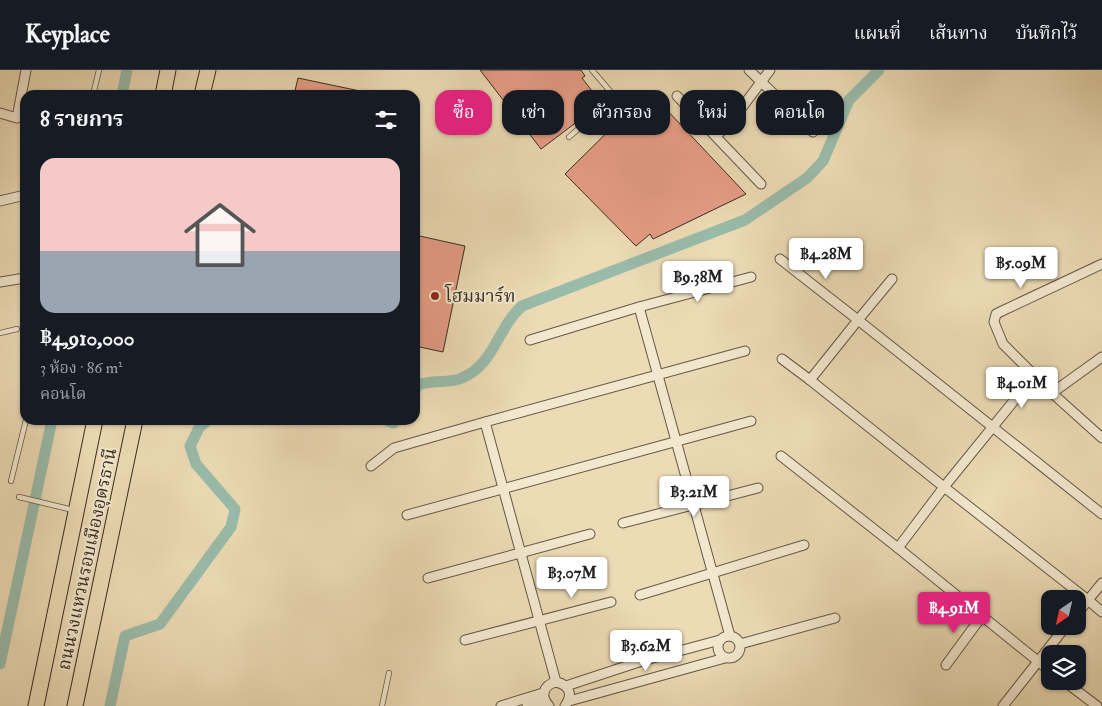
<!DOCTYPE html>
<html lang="th">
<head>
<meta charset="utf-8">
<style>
	:root { --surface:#171b24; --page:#242831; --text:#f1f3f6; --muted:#9ea1a6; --line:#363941; --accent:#db2777 }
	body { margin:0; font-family:"IM FELL Double Pica","Noto Serif Thai",serif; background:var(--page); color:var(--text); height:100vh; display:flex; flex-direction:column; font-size:19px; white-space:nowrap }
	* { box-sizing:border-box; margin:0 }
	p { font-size:16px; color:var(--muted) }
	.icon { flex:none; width:28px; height:28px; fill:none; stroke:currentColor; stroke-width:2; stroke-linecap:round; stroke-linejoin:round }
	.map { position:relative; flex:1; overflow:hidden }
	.drawer { position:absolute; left:20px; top:20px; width:400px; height:335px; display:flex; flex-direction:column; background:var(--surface); border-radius:15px; box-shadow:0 1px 4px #0004 }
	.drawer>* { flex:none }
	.guide { position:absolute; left:435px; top:20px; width:475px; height:45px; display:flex; gap:10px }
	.needle { width:32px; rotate:214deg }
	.controls { position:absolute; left:1041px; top:520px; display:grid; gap:10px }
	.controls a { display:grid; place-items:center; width:45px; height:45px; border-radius:10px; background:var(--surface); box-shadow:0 1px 4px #0004; font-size:25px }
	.price { position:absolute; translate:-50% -42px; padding:0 11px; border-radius:5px; background:#fff; color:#222; font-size:16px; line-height:32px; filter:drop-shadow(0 1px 2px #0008) }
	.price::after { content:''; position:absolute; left:50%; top:30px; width:15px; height:11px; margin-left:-8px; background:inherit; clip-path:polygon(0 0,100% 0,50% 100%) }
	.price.current { background:var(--accent); color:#fff }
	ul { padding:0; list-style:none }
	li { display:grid; align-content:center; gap:10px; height:265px; padding:0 20px }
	li span { display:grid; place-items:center; height:155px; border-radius:15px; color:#555 }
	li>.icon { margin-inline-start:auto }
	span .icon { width:90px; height:90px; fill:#fffc; stroke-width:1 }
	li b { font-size:21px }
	h2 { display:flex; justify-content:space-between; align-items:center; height:60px; padding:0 20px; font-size:21px }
	.chip { padding:0 18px; border-radius:15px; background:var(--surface); box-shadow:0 1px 4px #0004; font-size:18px; line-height:45px }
	.chip.current { background:var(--accent); color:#fff }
	header { display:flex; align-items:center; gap:30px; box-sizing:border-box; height:70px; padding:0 25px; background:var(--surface); border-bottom:1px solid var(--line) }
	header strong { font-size:24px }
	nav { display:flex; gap:28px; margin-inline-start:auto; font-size:18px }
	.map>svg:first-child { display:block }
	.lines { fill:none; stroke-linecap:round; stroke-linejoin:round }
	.canal { stroke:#9ba; stroke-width:11 }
	.building { fill:#e69d86; stroke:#372d22 }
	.service-casing { stroke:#645847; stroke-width:6 }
	.minor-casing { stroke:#645847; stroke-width:11 }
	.trunk-casing { stroke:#372d22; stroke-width:17 }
	.service { stroke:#f3e8cf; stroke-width:4.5 }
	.minor { stroke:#f3e8cf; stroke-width:9 }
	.trunk { stroke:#ecdbb5; stroke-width:15 }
	.poi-dot { fill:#8f2418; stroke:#f3e8cf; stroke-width:2 }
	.labels { text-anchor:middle; stroke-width:4; stroke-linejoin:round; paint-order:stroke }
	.poi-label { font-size:18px; fill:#372d22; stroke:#f3e8cf; text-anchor:start }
	.street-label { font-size:18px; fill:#372d22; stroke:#f3e8cf }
</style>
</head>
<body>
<header>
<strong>Keyplace</strong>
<nav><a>แผนที่</a><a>เส้นทาง</a><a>บันทึกไว้</a></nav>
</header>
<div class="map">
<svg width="1102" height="636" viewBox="0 0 1102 636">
	<rect width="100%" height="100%" fill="#ecdbb5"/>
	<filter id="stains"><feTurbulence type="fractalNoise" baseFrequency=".004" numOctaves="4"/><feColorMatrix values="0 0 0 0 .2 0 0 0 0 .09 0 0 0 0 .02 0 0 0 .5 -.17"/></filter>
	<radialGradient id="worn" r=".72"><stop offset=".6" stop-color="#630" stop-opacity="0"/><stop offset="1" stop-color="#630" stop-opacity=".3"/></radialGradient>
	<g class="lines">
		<g class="canal">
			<polyline points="122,25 127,0"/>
			<path d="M 415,321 L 416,316 C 431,309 448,314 462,308 C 495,294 497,258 522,236 L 745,150 L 807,108 L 823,91 L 849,30 L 879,0"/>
			<polyline points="386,350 393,353 397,350"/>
			<polyline points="0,594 52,350"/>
			<polyline points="110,636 125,566 160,554 231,457 235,439 196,394 190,376 199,358 208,350"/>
		</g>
	</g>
	<g class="building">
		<polygon points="480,0 581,0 585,6 582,8 599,30 584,42 586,45 541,79"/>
		<polygon points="298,8 360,21 359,25 294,25"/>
		<polygon points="649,21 746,124 653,169 650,164 636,176 565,104"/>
		<polygon points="415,165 465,176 443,282 415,276"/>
	</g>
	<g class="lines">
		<defs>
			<g id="service">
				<polyline points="93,25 99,0"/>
				<polyline points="569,67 615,27 592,0"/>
				<polyline points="0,263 17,259"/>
				<polyline points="11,411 26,350"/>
				<polyline points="19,427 73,440"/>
				<polyline points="382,636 389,603"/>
			</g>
			<g id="minor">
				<polyline points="749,0 813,62"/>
				<polyline points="677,26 761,114"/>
				<polyline points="0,43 17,48 26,0"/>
				<polyline points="716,66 731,52 770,0"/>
				<polyline points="0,131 25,125"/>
				<polyline points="780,189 858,250 810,310 944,417 1034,306"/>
				<polyline points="1102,194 1002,241 996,244 994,252 1003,274 1052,323 1102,368"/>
				<polyline points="892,209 858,250 1102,444"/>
				<polyline points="0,212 25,208"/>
				<polyline points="639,237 751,207"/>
				<polyline points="530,270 639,237 730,566"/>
				<polyline points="782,289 810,310"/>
				<polyline points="1052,323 1102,287"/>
				<polyline points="485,352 745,281"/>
				<polyline points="781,386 898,478 944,417 1088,530 1078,543"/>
				<polyline points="371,396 394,378 485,352 556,612"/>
				<polyline points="407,445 751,351"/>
				<polyline points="623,453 758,418"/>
				<polyline points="898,478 1050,601"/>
				<polyline points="428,508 590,464"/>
				<polyline points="1102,513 1088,530 1102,542"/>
				<polyline points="640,525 804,475"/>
				<circle cx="729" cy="577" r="11"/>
				<polyline points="465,570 611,532"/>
				<polyline points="740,574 835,548"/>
				<polyline points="946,595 982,546"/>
				<polyline points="1064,611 1097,636"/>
				<polyline points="566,616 642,591 720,570"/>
				<polyline points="569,631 725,588"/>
				<polyline points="501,636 543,623"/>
				<polyline points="527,636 544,631"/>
				<path d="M 549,636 C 540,627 543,615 556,612 C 570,615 573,625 565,636"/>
				<polyline points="1003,636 1066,556"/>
			</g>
			<g id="trunk">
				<polyline points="163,25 168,0"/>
				<polyline points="202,25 208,0"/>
				<polyline points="36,636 95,350"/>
				<polyline points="75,636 135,350"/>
			</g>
		</defs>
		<use href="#service" class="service-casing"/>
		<use href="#minor" class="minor-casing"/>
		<use href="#trunk" class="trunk-casing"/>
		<use href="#service" class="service"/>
		<use href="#minor" class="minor"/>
		<use href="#trunk" class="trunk"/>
	</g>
	<circle class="poi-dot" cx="435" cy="226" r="5"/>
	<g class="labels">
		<g class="poi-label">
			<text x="445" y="232">โฮมมาร์ท</text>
		</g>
		<g class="street-label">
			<text transform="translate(87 489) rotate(-78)" y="6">ถนนวงแหวนรอบเมืองอุดรธานี</text>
		</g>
	</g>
	<rect width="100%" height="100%" filter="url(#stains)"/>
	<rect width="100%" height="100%" fill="url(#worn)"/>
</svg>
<div class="controls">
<a><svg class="needle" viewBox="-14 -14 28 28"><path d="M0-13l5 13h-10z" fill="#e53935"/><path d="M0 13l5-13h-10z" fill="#9ea1a6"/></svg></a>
<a><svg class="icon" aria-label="layers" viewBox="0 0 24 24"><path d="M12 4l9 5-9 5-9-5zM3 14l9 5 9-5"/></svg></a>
</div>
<b class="price" style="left:826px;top:210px">฿4.28M</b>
<b class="price" style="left:1021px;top:219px">฿5.09M</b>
<b class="price" style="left:698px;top:233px">฿9.38M</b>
<b class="price" style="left:1022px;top:339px">฿4.01M</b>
<b class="price" style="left:694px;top:448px">฿3.21M</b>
<b class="price" style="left:572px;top:529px">฿3.07M</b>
<b class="price current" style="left:954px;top:564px">฿4.91M</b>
<b class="price" style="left:646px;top:602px">฿3.62M</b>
<div class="guide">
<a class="chip current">ซื้อ</a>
<a class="chip">เช่า</a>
<a class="chip">ตัวกรอง</a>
<a class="chip">ใหม่</a>
<a class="chip">คอนโด</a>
</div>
<section class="drawer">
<h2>8 รายการ<svg class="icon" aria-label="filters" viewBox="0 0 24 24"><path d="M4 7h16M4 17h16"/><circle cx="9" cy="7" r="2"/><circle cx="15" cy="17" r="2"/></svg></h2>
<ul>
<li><span style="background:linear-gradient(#f6c9c9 60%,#9aa5b1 0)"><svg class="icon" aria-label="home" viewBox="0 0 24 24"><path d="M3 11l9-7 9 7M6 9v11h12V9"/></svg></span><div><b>฿4,910,000</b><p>3 ห้อง · 86 m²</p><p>คอนโด</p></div></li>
</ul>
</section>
</div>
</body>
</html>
